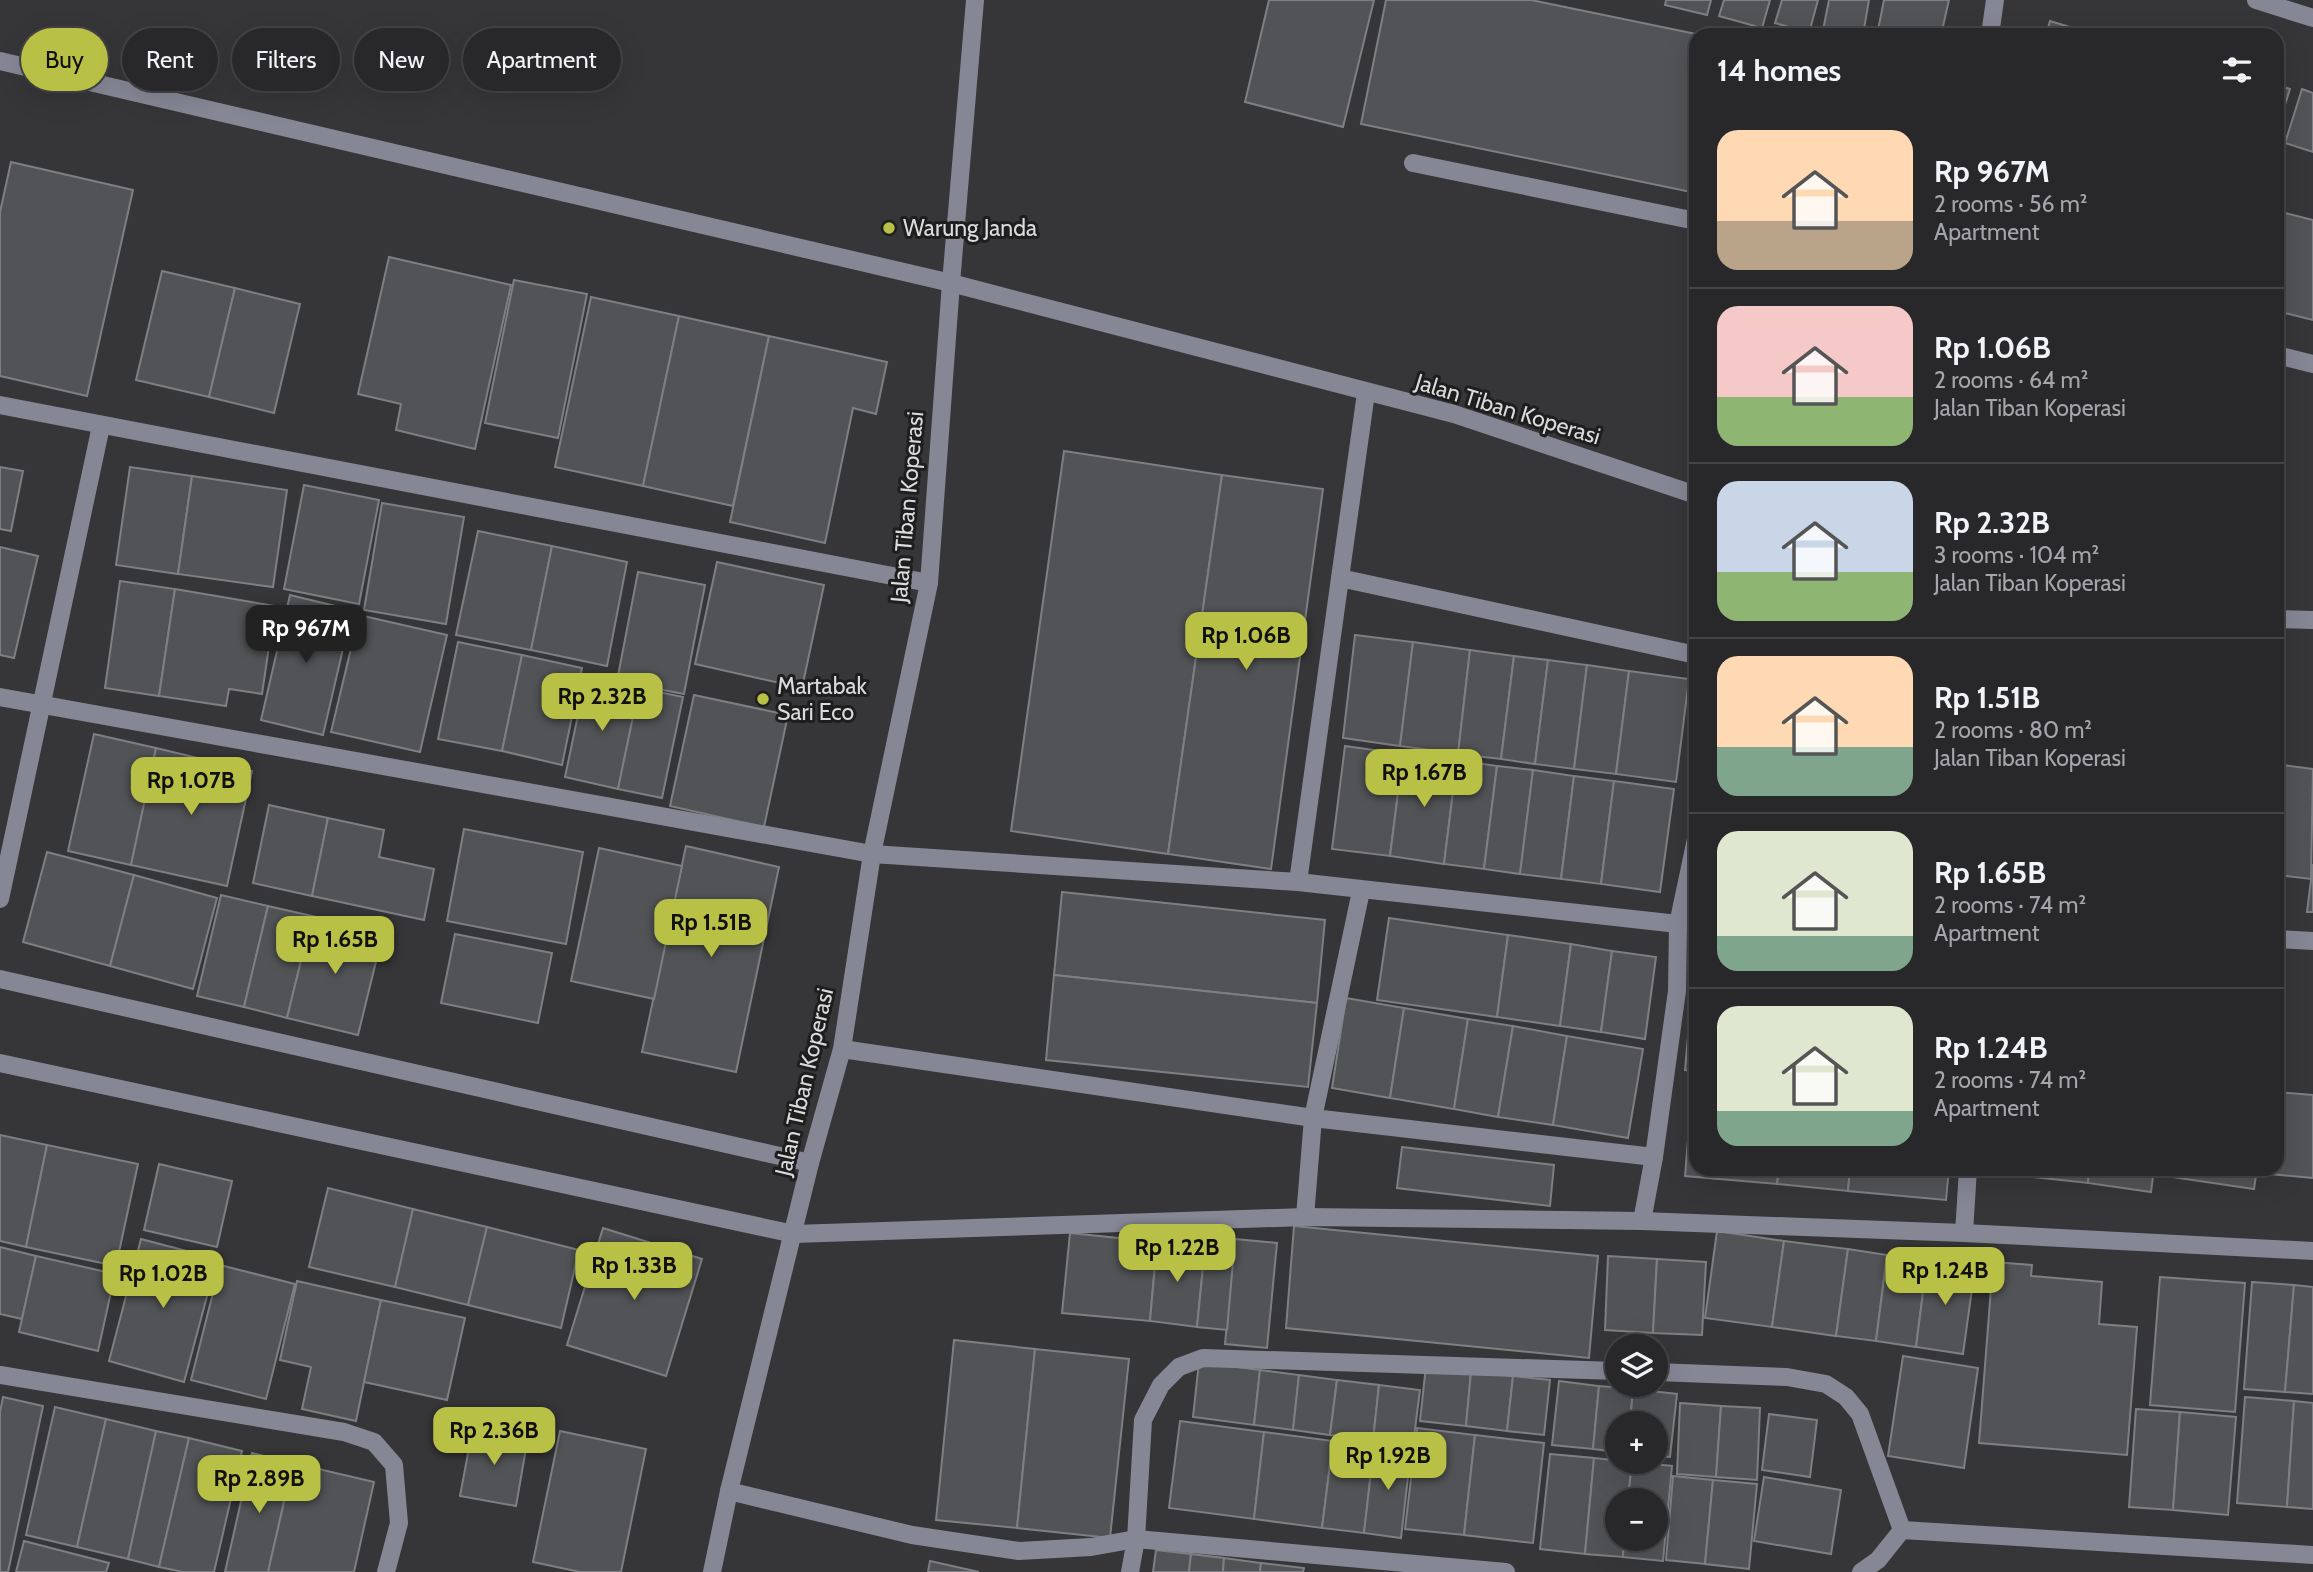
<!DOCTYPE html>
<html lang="en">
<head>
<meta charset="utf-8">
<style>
	:root { --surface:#28282b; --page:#343437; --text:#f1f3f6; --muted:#a5a6a9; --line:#444447; --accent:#b9c046 }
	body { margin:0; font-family:Cabin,sans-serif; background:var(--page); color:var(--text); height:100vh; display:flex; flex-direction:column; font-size:26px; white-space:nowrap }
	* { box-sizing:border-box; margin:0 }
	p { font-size:23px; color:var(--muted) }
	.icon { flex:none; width:38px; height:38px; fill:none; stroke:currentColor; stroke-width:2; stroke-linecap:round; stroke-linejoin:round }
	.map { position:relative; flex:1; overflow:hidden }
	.sheet { position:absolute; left:1689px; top:28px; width:595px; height:1148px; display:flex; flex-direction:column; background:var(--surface); border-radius:21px; box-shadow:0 7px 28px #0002,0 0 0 2px var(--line) }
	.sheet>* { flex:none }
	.top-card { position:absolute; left:21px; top:28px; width:665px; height:63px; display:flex; gap:14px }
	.controls { position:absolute; left:1605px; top:1334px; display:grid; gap:14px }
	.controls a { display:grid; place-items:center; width:63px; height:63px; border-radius:50%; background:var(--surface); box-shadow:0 7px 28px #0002,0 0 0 2px var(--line); font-size:35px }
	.price { position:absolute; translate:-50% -60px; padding:0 16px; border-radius:14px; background:var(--accent); color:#111; font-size:23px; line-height:46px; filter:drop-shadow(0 2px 4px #0008) }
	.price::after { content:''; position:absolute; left:50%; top:42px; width:21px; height:16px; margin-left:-10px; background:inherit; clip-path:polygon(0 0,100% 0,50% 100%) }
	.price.selected { background:#222; color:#fff }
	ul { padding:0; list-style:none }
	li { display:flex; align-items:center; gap:21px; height:175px; padding:0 28px }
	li+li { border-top:2px solid var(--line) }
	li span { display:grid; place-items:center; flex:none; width:196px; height:140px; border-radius:21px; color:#555 }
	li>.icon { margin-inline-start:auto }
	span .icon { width:84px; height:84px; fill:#fffc; stroke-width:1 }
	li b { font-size:30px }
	h2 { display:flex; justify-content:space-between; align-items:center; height:84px; padding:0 28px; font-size:30px }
	.pill { padding:0 24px; border-radius:32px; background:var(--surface); box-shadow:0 7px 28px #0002,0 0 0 2px var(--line); font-size:24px; line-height:63px }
	.pill.selected { background:var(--accent); color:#111 }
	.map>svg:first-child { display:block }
	.building { fill:#525356; stroke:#7e7f82; stroke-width:2 }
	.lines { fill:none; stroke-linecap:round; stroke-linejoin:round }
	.minor { stroke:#858795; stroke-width:18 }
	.poi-dot { fill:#b9c046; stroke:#1e1e1f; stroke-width:2.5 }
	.labels { text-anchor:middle; stroke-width:6; stroke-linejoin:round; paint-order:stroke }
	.poi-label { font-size:23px; fill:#dbdbdd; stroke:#1e1e1f; text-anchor:start }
	.street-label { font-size:23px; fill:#dbdbdd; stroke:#1e1e1f }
</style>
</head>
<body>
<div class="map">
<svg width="2313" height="1572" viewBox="0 0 2313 1572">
	<rect width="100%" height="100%" fill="#363639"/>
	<g class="building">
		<polygon points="1269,0 1374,0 1343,127 1245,102"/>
		<polygon points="1386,0 1531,0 1701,35 1696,35 1696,193 1361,124"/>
		<polygon points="1666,0 1711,0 1707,15 1665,5"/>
		<polygon points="1724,0 1770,0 1762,28 1719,16"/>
		<polygon points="1782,0 1818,0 1809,33 1775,23"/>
		<polygon points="1829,0 1869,0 1863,35 1822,35"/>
		<polygon points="1884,0 1949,0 1941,35 1877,35"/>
		<polygon points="2050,21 2096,35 2046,35"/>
		<polygon points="2277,85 2290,89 2277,130"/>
		<polygon points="2302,89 2313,93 2313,152 2285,143"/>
		<polygon points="11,162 133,190 87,396 0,376 0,212"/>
		<polygon points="2277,211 2313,220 2313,320 2277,311"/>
		<polygon points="389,257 511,285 475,449 396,430 401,404 358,394"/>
		<polygon points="162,271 235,288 209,397 136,380"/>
		<polygon points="514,280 587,294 558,438 485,423"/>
		<polygon points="235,288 300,304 274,413 209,397"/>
		<polygon points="591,297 679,316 643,486 555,467"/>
		<polygon points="679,316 769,336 733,506 643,486"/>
		<polygon points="769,336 887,362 876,414 853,408 825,543 730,522"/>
		<polygon points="1064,451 1222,475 1168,854 1011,831"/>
		<polygon points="0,467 23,471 11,531 0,529"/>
		<polygon points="130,467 192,476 178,574 116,565"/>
		<polygon points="1222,475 1323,489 1271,869 1168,854"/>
		<polygon points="192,476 287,490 273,587 178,574"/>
		<polygon points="304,485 379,500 359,604 284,589"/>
		<polygon points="382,503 464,517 446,624 364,610"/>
		<polygon points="478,531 552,546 531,650 456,635"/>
		<polygon points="552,546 627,562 607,666 531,650"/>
		<polygon points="0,547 38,556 14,658 0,655"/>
		<polygon points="717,562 824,585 802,688 695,664"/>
		<polygon points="638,572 705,585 684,694 617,681"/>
		<polygon points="120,581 175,589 159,696 105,688"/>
		<polygon points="175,589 275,606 262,694 229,689 226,706 159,696"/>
		<polygon points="290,595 352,610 323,735 261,720"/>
		<polygon points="359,615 447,635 420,752 331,732"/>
		<polygon points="1355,635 1413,642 1400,746 1343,738"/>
		<polygon points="458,642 522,655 502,751 438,739"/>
		<polygon points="1413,642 1470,650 1458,754 1400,746"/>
		<polygon points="1470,650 1514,656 1501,759 1458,754"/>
		<polygon points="522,655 582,668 562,765 502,751"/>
		<polygon points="1514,656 1548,660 1535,764 1501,759"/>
		<polygon points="1548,660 1587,665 1574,769 1535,764"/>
		<polygon points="1587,665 1629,671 1616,774 1574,769"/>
		<polygon points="1629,671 1689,679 1676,782 1616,774"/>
		<polygon points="586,677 639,688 618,789 565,777"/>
		<polygon points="639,688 683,697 662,798 618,789"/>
		<polygon points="694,695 788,715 764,827 670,806"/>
		<polygon points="94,734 156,748 131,865 68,851"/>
		<polygon points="1345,746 1403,754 1390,856 1332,849"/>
		<polygon points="156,748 252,771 227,886 131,865"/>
		<polygon points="1403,754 1457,760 1444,864 1390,856"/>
		<polygon points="1457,760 1497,766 1484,869 1444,864"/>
		<polygon points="2283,765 2313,769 2311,879 2277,875 2277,822"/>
		<polygon points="1497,766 1533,770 1520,874 1484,869"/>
		<polygon points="1533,770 1574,776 1561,879 1520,874"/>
		<polygon points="1574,776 1614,781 1601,884 1561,879"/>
		<polygon points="1614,781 1674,789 1660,892 1601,884"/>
		<polygon points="269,805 328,818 312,896 253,883"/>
		<polygon points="328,818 384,830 379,857 434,869 424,920 312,896"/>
		<polygon points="464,829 583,852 566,944 447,921"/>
		<polygon points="686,846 779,867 736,1072 642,1052"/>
		<polygon points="599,848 682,866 654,999 571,981"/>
		<polygon points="47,852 134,875 110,966 23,942"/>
		<polygon points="2313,864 2313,912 2307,912"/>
		<polygon points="134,875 217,898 193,989 110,966"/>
		<polygon points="1062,892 1325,920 1317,1003 1054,975"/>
		<polygon points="221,895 268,906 244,1007 197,996"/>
		<polygon points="268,906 312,916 287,1018 244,1007"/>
		<polygon points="312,916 383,933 358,1035 287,1018"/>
		<polygon points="1389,918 1508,935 1497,1017 1377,1000"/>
		<polygon points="455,934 552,953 538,1023 441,1003"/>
		<polygon points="1508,935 1571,944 1560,1026 1497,1017"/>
		<polygon points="1571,944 1612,951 1601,1032 1560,1026"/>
		<polygon points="1612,951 1656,957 1645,1039 1601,1032"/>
		<polygon points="1054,975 1317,1003 1308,1087 1046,1060"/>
		<polygon points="2277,977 2283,978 2277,1022"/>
		<polygon points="1346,998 1404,1008 1390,1098 1332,1088"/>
		<polygon points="1691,1002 1696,1002 1696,1071 1685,1070"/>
		<polygon points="1404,1008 1468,1019 1454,1109 1390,1098"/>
		<polygon points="1468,1019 1513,1026 1498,1117 1454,1109"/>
		<polygon points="1513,1026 1567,1036 1553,1125 1498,1117"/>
		<polygon points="1567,1036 1643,1049 1628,1138 1553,1125"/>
		<polygon points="1693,1079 1696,1080 1696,1169 1779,1169 1777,1184 1685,1176"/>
		<polygon points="2277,1092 2313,1095 2313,1178 2270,1174 2270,1169 2277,1169"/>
		<polygon points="0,1135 47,1145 26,1247 0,1241"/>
		<polygon points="47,1145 138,1164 116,1266 26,1247"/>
		<polygon points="1402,1147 1554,1165 1550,1206 1397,1188"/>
		<polygon points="159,1164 232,1181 217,1247 144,1230"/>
		<polygon points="1779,1169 1850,1169 1848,1191 1777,1184"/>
		<polygon points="1850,1169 1949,1169 1946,1200 1848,1191"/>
		<polygon points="2035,1169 2089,1169 2088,1183 2034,1177"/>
		<polygon points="2089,1169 2154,1169 2151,1192 2088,1183"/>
		<polygon points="2166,1169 2257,1169 2254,1189 2165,1176"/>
		<polygon points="328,1188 413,1209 395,1287 309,1267"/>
		<polygon points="413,1209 487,1227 468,1305 395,1287"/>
		<polygon points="1294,1226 1598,1256 1589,1358 1286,1328"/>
		<polygon points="487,1227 579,1250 561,1328 468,1305"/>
		<polygon points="603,1228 702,1259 666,1376 567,1345"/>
		<polygon points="1717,1231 1784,1241 1772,1327 1705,1318"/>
		<polygon points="1070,1233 1157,1242 1150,1321 1062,1313"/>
		<polygon points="141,1239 217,1259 184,1382 109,1361"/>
		<polygon points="1235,1239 1277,1243 1267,1348 1225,1344"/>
		<polygon points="1784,1241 1848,1249 1836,1336 1772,1327"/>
		<polygon points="1157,1242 1205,1247 1197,1327 1150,1321"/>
		<polygon points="0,1247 36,1256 22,1319 0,1314"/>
		<polygon points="1205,1247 1234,1250 1227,1330 1197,1327"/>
		<polygon points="1848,1249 1887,1255 1876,1341 1836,1336"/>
		<polygon points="1887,1255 1927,1261 1916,1347 1876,1341"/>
		<polygon points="36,1256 115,1274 98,1351 19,1332"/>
		<polygon points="1608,1256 1657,1259 1653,1333 1605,1330"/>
		<polygon points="1657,1259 1706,1262 1702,1335 1653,1333"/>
		<polygon points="1927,1261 1975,1267 1963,1354 1916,1347"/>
		<polygon points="1993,1262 2032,1265 2031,1276 2102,1282 2099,1324 2137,1327 2127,1455 1979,1443"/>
		<polygon points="220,1265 295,1284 266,1399 191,1380"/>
		<polygon points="2160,1277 2245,1283 2235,1412 2150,1405"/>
		<polygon points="297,1281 381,1300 356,1421 302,1409 311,1367 280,1360"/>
		<polygon points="2252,1282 2294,1285 2285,1392 2244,1389"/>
		<polygon points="2294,1285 2313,1287 2313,1394 2285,1392"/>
		<polygon points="381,1300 465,1318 447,1400 364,1382"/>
		<polygon points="954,1340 1035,1349 1017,1528 936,1520"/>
		<polygon points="1035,1349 1129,1359 1110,1538 1017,1528"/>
		<polygon points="1903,1356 1978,1368 1964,1468 1888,1456"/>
		<polygon points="1199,1362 1260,1370 1254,1425 1193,1417"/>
		<polygon points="1426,1366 1471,1372 1466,1426 1420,1421"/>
		<polygon points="1260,1370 1299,1375 1293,1430 1254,1425"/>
		<polygon points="1471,1372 1513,1376 1507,1431 1466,1426"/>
		<polygon points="1299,1375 1337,1380 1330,1435 1293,1430"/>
		<polygon points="1513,1376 1550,1380 1544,1435 1507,1431"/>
		<polygon points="1337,1380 1379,1385 1373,1440 1330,1435"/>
		<polygon points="1559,1381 1599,1386 1593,1449 1552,1445"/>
		<polygon points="1379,1385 1420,1390 1413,1445 1373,1440"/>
		<polygon points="1599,1386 1633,1389 1630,1423 1617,1423 1617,1452 1593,1449"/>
		<polygon points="1633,1389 1677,1394 1670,1457 1656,1456 1656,1423 1630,1423"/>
		<polygon points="3,1397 43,1406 8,1572 0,1572 0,1412"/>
		<polygon points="2245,1397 2294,1401 2287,1507 2237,1503"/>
		<polygon points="2294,1401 2313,1403 2313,1509 2287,1507"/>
		<polygon points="1680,1403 1721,1406 1716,1477 1677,1474"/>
		<polygon points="1721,1406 1760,1408 1757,1480 1716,1477"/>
		<polygon points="55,1407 106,1419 77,1547 26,1535"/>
		<polygon points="2136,1409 2180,1412 2173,1510 2129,1507"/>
		<polygon points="2180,1412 2236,1417 2228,1515 2173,1510"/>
		<polygon points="1769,1414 1817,1420 1810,1477 1762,1470"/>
		<polygon points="106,1419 156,1431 128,1559 77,1547"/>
		<polygon points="1180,1421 1264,1432 1254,1519 1169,1508"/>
		<polygon points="473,1427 528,1437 516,1506 460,1496"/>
		<polygon points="1417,1428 1475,1435 1464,1535 1405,1529"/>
		<polygon points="156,1431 189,1438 159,1567 128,1559"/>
		<polygon points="560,1431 646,1449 621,1572 580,1572 533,1562"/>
		<polygon points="1264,1432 1333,1441 1322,1528 1254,1519"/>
		<polygon points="1475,1435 1544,1443 1533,1543 1464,1535"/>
		<polygon points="189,1438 242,1451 214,1572 183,1572 159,1567"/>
		<polygon points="1333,1441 1374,1446 1364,1533 1322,1528"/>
		<polygon points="1374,1446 1411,1451 1401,1538 1364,1533"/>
		<polygon points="252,1453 293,1463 268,1572 225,1572"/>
		<polygon points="1550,1454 1594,1458 1585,1554 1540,1549"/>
		<polygon points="1594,1458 1632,1462 1628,1500 1617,1500 1617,1538 1624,1538 1623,1557 1585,1554"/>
		<polygon points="1632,1462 1672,1466 1663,1561 1623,1557 1624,1538 1656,1538 1656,1500 1628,1500"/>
		<polygon points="293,1463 374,1482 354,1572 268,1572"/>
		<polygon points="1673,1476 1713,1480 1705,1564 1666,1560"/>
		<polygon points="1764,1477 1841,1490 1831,1554 1754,1541"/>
		<polygon points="1713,1480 1757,1484 1749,1569 1705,1564"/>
		<polygon points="24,1541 109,1563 106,1572 16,1572"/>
		<polygon points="1156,1550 1191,1554 1189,1572 1153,1572"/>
		<polygon points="1191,1554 1224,1558 1223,1572 1189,1572"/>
		<polygon points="1224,1558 1261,1563 1260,1572 1223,1572"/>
		<polygon points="930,1561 979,1572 928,1572"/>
		<polygon points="1261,1563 1304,1568 1303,1572 1260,1572"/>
	</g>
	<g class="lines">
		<g class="minor">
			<polyline points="2256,0 2313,18"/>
			<polyline points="1990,35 1995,0"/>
			<polyline points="0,61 951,283 1454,414 1696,495"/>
			<polyline points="1413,163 1696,221"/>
			<polyline points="2277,355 2313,364"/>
			<polyline points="1366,393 1340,578 1696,655"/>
			<polyline points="0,405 929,583"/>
			<polyline points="2277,619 2313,620"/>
			<polyline points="0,697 872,854 1298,882 1678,924"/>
			<polyline points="1298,882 1340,578"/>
			<polyline points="0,899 101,426"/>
			<polyline points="2277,939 2313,941"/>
			<polyline points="0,979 810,1163"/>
			<polyline points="842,1049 1313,1118 1654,1157"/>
			<polyline points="0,1063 794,1234 1305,1217 1642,1221 1964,1233 2313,1251"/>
			<polyline points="1305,1217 1313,1118 1361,891"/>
			<polyline points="1642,1221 1654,1157 1677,991 1678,924 1696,839"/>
			<polyline points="1964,1233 1968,1169"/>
			<polyline points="1656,1372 1787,1377 1826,1384 1846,1397 1860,1414 1902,1530 1878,1560 1861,1572"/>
			<polyline points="0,1375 344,1432 374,1442 394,1465 399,1523 386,1572"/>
			<polyline points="729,1491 912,1535 1019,1551 1091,1547 1136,1539 1506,1572"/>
			<polyline points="1902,1530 2313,1555"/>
			<polyline points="712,1572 729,1491 810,1163 842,1049 872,854 929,583 951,283 975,0"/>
			<polyline points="1130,1572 1136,1539 1143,1420 1161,1385 1179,1367 1203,1358 1617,1371"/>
		</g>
	</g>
	<g class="poi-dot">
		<circle cx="889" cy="228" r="7"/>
		<circle cx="763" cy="699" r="7"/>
	</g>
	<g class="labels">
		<g class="poi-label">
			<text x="903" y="236">Warung Janda</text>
			<text x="777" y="694">Martabak<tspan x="777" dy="26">Sari Eco</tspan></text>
		</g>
		<g class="street-label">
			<text transform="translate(1508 409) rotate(17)" y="8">Jalan Tiban Koperasi</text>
			<text transform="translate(907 507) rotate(-85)" y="8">Jalan Tiban Koperasi</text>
			<text transform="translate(804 1082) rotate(-77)" y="8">Jalan Tiban Koperasi</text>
		</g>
	</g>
</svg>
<div class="controls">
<a><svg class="icon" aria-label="layers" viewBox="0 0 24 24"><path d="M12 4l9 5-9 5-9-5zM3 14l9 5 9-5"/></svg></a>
<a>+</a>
<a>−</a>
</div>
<b class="price selected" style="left:306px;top:665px">Rp 967M</b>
<b class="price" style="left:1246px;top:672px">Rp 1.06B</b>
<b class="price" style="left:602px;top:733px">Rp 2.32B</b>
<b class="price" style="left:1424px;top:809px">Rp 1.67B</b>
<b class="price" style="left:191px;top:817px">Rp 1.07B</b>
<b class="price" style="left:711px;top:959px">Rp 1.51B</b>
<b class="price" style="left:335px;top:976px">Rp 1.65B</b>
<b class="price" style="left:1177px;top:1284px">Rp 1.22B</b>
<b class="price" style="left:634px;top:1302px">Rp 1.33B</b>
<b class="price" style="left:1945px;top:1307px">Rp 1.24B</b>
<b class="price" style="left:163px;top:1310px">Rp 1.02B</b>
<b class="price" style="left:494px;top:1467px">Rp 2.36B</b>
<b class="price" style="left:1388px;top:1492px">Rp 1.92B</b>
<b class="price" style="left:259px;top:1515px">Rp 2.89B</b>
<div class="top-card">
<a class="pill selected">Buy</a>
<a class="pill">Rent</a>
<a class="pill">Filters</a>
<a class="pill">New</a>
<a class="pill">Apartment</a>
</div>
<section class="sheet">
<h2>14 homes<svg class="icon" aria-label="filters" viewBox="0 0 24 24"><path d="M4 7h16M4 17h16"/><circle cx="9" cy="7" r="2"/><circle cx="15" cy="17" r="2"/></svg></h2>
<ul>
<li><span style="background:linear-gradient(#ffd9b3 65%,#b9a48a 0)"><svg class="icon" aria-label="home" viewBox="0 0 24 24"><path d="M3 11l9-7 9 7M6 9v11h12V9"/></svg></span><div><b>Rp 967M</b><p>2 rooms · 56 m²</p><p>Apartment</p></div></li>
<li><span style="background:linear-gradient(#f6c9c9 65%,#8fb573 0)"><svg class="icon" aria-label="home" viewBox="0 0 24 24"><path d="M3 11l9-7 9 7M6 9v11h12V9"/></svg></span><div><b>Rp 1.06B</b><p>2 rooms · 64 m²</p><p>Jalan Tiban Koperasi</p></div></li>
<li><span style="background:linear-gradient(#c9d6e8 65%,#8fb573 0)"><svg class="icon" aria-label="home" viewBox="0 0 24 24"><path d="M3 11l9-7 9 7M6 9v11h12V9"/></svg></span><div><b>Rp 2.32B</b><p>3 rooms · 104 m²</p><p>Jalan Tiban Koperasi</p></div></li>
<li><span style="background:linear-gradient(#ffd9b3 65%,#7fa58c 0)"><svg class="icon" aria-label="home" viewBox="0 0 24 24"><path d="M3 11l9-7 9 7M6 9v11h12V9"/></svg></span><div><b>Rp 1.51B</b><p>2 rooms · 80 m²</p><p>Jalan Tiban Koperasi</p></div></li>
<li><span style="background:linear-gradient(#dfe7d0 75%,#7fa58c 0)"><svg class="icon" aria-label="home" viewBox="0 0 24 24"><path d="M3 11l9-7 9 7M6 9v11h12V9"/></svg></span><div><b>Rp 1.65B</b><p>2 rooms · 74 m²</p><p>Apartment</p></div></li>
<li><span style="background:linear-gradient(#dfe7d0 75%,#7fa58c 0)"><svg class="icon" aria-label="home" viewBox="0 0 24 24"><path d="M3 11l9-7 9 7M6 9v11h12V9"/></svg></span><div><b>Rp 1.24B</b><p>2 rooms · 74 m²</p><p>Apartment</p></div></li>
</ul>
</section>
</div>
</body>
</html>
